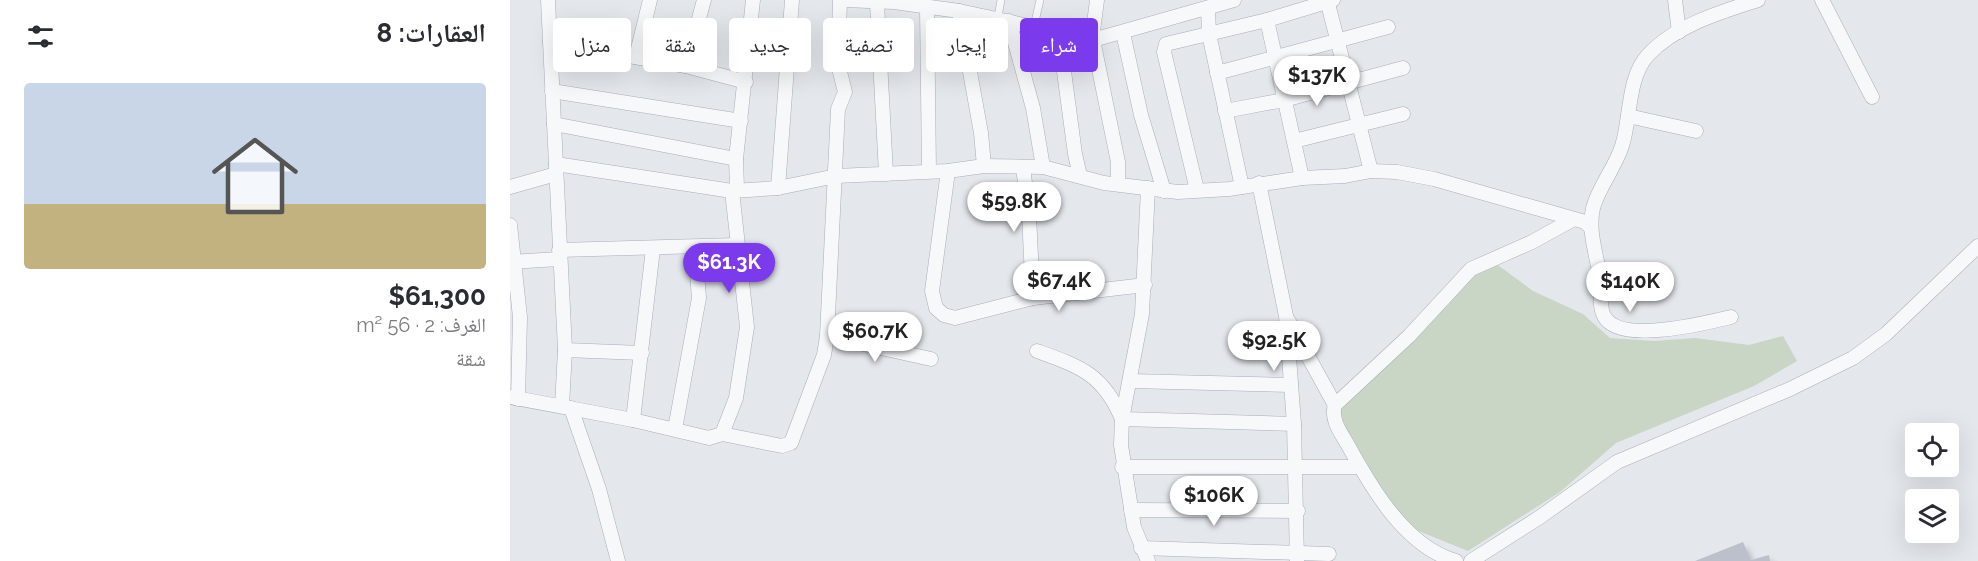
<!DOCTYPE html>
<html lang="ar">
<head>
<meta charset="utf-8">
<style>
	:root { --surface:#fff; --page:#f7f7f7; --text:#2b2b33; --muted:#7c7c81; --accent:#7c3aed }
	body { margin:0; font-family:Raleway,"Noto Naskh Arabic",sans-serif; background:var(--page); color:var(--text); direction:rtl; height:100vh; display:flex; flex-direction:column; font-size:22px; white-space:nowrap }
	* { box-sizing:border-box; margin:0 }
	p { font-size:20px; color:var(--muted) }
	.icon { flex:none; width:33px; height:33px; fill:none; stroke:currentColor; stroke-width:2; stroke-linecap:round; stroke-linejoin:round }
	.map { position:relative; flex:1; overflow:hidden; direction:ltr }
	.details { display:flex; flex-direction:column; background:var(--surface); width:510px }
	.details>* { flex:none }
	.guide { position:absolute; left:18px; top:18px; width:570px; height:54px; direction:rtl; display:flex; gap:12px }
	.controls { position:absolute; left:1395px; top:423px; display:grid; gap:12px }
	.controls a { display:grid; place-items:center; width:54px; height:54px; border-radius:6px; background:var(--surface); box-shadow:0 6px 24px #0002; font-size:30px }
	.price { position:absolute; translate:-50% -51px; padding:0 14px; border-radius:21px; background:#fff; color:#222; font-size:20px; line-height:39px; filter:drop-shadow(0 2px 3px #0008) }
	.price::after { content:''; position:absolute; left:50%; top:36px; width:18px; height:14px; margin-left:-9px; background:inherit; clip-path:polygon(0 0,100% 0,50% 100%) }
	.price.active { background:var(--accent); color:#fff }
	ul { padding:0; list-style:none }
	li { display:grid; align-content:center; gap:12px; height:318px; padding:0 24px }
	li span { display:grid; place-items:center; height:186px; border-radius:6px; color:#555 }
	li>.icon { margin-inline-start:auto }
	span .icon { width:108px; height:108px; fill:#fffc; stroke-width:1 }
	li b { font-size:26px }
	h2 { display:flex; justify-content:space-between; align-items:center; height:72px; padding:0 24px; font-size:26px }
	.chip { padding:0 21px; border-radius:6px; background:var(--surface); box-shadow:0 6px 24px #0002; font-size:21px; line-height:54px }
	.chip.active { background:var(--accent); color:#fff }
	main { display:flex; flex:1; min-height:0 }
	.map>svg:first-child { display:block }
	.green { fill:#c9d6c5 }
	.building { fill:#bbc0ca; filter:url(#shadow) }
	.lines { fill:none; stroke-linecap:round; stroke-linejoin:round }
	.lane-casing { stroke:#a9aeb7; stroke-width:8 }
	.street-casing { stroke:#a9aeb7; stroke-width:15 }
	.lane { stroke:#f7f8fa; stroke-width:7 }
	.street { stroke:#f7f8fa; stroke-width:14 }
</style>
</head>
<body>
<main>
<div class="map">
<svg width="1468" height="561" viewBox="0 0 1468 561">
	<defs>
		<filter id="shadow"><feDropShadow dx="3.5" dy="6" stdDeviation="3" flood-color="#0004"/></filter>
	</defs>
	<rect width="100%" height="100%" fill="#e4e7ec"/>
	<polygon class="green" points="981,260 1023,291 1073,314 1100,338 1144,341 1185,338 1239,345 1273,336 1287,361 1244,386 1106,443 1050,492 958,551 906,530 877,506 825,411 831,394 959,265"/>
	<polygon class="building" points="1233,542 1241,560 1259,555 1260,561 1185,561"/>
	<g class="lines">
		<defs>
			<g id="lane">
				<polyline points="488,17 491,0"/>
				<polyline points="524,26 530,0"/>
			</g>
			<g id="street">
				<polyline points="38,0 55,350 52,406"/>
				<polyline points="334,0 384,2 449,11 583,40 724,0"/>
				<polyline points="817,0 861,171"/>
				<polyline points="1165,0 1169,32"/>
				<polyline points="1312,0 1362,97"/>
				<polyline points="367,3 376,174"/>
				<polyline points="417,8 419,171"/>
				<polyline points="698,8 699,34 732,187"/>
				<polyline points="449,11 471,133 474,166"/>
				<polyline points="757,20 792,178"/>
				<polyline points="499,21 523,108 533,167"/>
				<polyline points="613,33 631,115 654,191"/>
				<polyline points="549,34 565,154 570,176"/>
				<polyline points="582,39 587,0"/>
				<polyline points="583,40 608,162 608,184"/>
				<polyline points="40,42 176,66 236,82"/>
				<polyline points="126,57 140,0"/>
				<polyline points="176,66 194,0"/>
				<polyline points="707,73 878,27"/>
				<polyline points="42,91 231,121"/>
				<polyline points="715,111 774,100 893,68"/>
				<polyline points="1118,116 1186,131"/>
				<polyline points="44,124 226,159"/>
				<polyline points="784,141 893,114"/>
				<polyline points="46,164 222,191 268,188 326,176 438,171 474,166 533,167 594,183 668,192 719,189 792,178 835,176 861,171 887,172 924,179 1075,222 1080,227"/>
				<polyline points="513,167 519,215 523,298"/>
				<polyline points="438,171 422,291 426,308 434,315 445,318 523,298 635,285"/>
				<polyline points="749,183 776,316 784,424 787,561"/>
				<polyline points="0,187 46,174"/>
				<polyline points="268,188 282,0"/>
				<polyline points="227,189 226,159 243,0"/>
				<polyline points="687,190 654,52 656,44 757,20 823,0"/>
				<polyline points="0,225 10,317 8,399"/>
				<polyline points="49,250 227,245"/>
				<polyline points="0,262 49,259"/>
				<path d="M 1221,317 C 1196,323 1109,345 1094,316 C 1088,304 1092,289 1090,276 C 1086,253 1078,231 1083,208 C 1089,186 1105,168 1112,146 C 1121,118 1117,78 1138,55 C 1166,25 1211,12 1248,0"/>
				<polyline points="778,320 825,405"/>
				<polyline points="317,336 421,359"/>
				<polyline points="55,350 132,353"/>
				<path d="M 527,351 C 571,367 593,374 612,419 L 784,424"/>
				<polyline points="620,381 781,385"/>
				<polyline points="0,397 123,420 199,438 212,434 226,398 237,327 222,191"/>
				<polyline points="61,408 89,489 108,561"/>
				<polyline points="123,420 143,249"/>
				<polyline points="165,429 189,298 185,247"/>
				<polyline points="212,434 272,446 281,443 314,355 317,336 328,109 335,92 328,64 330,0"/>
				<polyline points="612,467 850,467"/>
				<polyline points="621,510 788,511"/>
				<polyline points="631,548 819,554"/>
				<polyline points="638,561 624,527 611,445 612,419 632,314 638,188"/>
				<path d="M 946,561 C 896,547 862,489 839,447 C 832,434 820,420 825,405 L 899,336 L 961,269 L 1022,242 L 1062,220"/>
				<polyline points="961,561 1030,517 1107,462 1280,389 1343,358 1376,334 1468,246"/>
			</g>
		</defs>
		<use href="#lane" class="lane-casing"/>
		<use href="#street" class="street-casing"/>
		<use href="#lane" class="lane"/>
		<use href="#street" class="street"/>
	</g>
</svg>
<div class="controls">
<a><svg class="icon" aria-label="locate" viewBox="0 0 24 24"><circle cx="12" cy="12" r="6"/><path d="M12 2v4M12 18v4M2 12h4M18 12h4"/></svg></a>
<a><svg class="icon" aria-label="layers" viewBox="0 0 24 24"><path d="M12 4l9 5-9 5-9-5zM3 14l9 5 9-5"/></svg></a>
</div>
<b class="price" style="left:807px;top:107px">$137K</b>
<b class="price" style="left:504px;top:233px">$59.8K</b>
<b class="price active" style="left:219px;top:294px">$61.3K</b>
<b class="price" style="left:549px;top:312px">$67.4K</b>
<b class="price" style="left:1120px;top:313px">$140K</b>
<b class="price" style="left:365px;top:363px">$60.7K</b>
<b class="price" style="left:764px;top:372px">$92.5K</b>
<b class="price" style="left:704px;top:527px">$106K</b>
<div class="guide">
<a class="chip active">شراء</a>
<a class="chip">إيجار</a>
<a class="chip">تصفية</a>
<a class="chip">جديد</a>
<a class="chip">شقة</a>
<a class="chip">منزل</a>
</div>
</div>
<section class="details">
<h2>العقارات: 8<svg class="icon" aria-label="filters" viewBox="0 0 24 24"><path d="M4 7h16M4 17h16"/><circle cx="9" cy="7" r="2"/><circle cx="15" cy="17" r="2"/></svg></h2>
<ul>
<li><span style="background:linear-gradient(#c9d6e8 65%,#c2b280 0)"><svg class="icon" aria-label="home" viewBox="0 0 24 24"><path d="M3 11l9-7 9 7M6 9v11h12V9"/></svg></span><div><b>$61,300</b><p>الغرف: 2 · 56 m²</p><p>شقة</p></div></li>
</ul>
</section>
</main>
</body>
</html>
